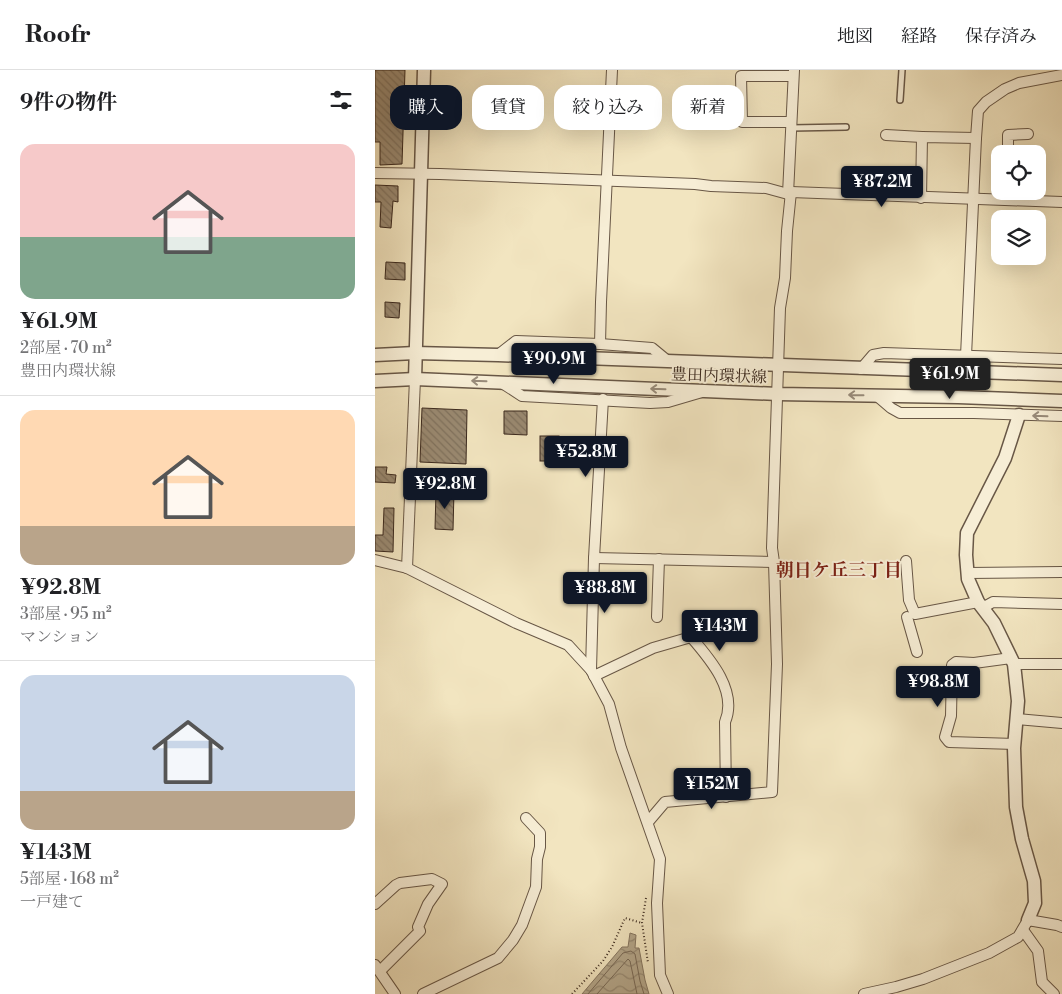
<!DOCTYPE html>
<html lang="ja">
<head>
<meta charset="utf-8">
<style>
	:root { --surface:#fff; --page:#f2f2f2; --text:#202124; --muted:#757577; --line:#e0e0e0; --accent:#111827 }
	body { margin:0; font-family:"Libre Bodoni","Noto Serif JP",serif; background:var(--page); color:var(--text); height:100vh; display:flex; flex-direction:column; font-size:19px; white-space:nowrap }
	* { box-sizing:border-box; margin:0 }
	p { font-size:16px; color:var(--muted) }
	.icon { flex:none; width:28px; height:28px; fill:none; stroke:currentColor; stroke-width:2; stroke-linecap:round; stroke-linejoin:round }
	.map { position:relative; flex:1; overflow:hidden }
	.drawer { display:flex; flex-direction:column; background:var(--surface); width:375px }
	.drawer>* { flex:none }
	.guide { position:absolute; left:15px; top:15px; width:475px; height:45px; display:flex; gap:10px }
	.tools { position:absolute; left:616px; top:75px; display:grid; gap:10px }
	.tools a { display:grid; place-items:center; width:55px; height:55px; border-radius:10px; background:var(--surface); box-shadow:0 5px 20px #0002; font-size:25px }
	.price { position:absolute; translate:-50% -42px; padding:0 11px; border-radius:5px; background:var(--accent); color:#fff; font-size:16px; line-height:32px; filter:drop-shadow(0 1px 2px #0008) }
	.price::after { content:''; position:absolute; left:50%; top:30px; width:15px; height:11px; margin-left:-8px; background:inherit; clip-path:polygon(0 0,100% 0,50% 100%) }
	.price.active { background:#222; color:#fff }
	ul { padding:0; list-style:none }
	li { display:grid; align-content:center; gap:10px; height:265px; padding:0 20px }
	li+li { border-top:1px solid var(--line) }
	li span { display:grid; place-items:center; height:155px; border-radius:15px; color:#555 }
	li>.icon { margin-inline-start:auto }
	span .icon { width:90px; height:90px; fill:#fffc; stroke-width:1 }
	li b { font-size:21px }
	h2 { display:flex; justify-content:space-between; align-items:center; height:60px; padding:0 20px; font-size:21px }
	.pill { padding:0 18px; border-radius:15px; background:var(--surface); box-shadow:0 5px 20px #0002; font-size:18px; line-height:45px }
	.pill.active { background:var(--accent); color:#fff }
	header { display:flex; align-items:center; gap:30px; box-sizing:border-box; height:70px; padding:0 25px; background:var(--surface); border-bottom:1px solid var(--line) }
	header strong { font-size:24px }
	nav { display:flex; gap:28px; margin-inline-start:auto; font-size:18px }
	main { display:flex; flex:1; min-height:0 }
	.map>svg:first-child { display:block }
	.water { fill:url(#water-waves); stroke:#83735e }
	.lines { fill:none; stroke-linecap:round; stroke-linejoin:round }
	.shore { stroke:#766653; stroke-width:1 }
	.building { fill:url(#building-back-hatch); stroke:#3a281d }
	.service-casing { stroke:#685746; stroke-width:8 }
	.minor-casing { stroke:#685746; stroke-width:12 }
	.tertiary-casing { stroke:#685746; stroke-width:15 }
	.path { stroke:#3a281d; stroke-width:2; stroke-dasharray:1 2.5; stroke-linecap:butt }
	.service { stroke:#f7eed6; stroke-width:5 }
	.minor { stroke:#f7eed6; stroke-width:10 }
	.tertiary { stroke:#f7eed6; stroke-width:12 }
	.oneway { stroke:#988b7a }
	.labels { text-anchor:middle; stroke-width:4; stroke-linejoin:round; paint-order:stroke }
	.street-label { font-size:16px; fill:#3a281d; stroke:#f7eed6 }
	.neighbourhood-label { font-size:18px; font-weight:bold; fill:#7a1f14; stroke:#f7eed6 }
</style>
</head>
<body>
<header>
<strong>Roofr</strong>
<nav><a>地図</a><a>経路</a><a>保存済み</a></nav>
</header>
<main>
<section class="drawer">
<h2>9件の物件<svg class="icon" aria-label="filters" viewBox="0 0 24 24"><path d="M4 7h16M4 17h16"/><circle cx="9" cy="7" r="2"/><circle cx="15" cy="17" r="2"/></svg></h2>
<ul>
<li><span style="background:linear-gradient(#f6c9c9 60%,#7fa58c 0)"><svg class="icon" aria-label="home" viewBox="0 0 24 24"><path d="M3 11l9-7 9 7M6 9v11h12V9"/></svg></span><div><b>¥61.9M</b><p>2部屋 · 70 m²</p><p>豊田内環状線</p></div></li>
<li><span style="background:linear-gradient(#ffd9b3 75%,#b9a48a 0)"><svg class="icon" aria-label="home" viewBox="0 0 24 24"><path d="M3 11l9-7 9 7M6 9v11h12V9"/></svg></span><div><b>¥92.8M</b><p>3部屋 · 95 m²</p><p>マンション</p></div></li>
<li><span style="background:linear-gradient(#c9d6e8 75%,#b9a48a 0)"><svg class="icon" aria-label="home" viewBox="0 0 24 24"><path d="M3 11l9-7 9 7M6 9v11h12V9"/></svg></span><div><b>¥143M</b><p>5部屋 · 168 m²</p><p>一戸建て</p></div></li>
</ul>
</section>
<div class="map">
<svg width="687" height="924" viewBox="0 0 687 924">
	<defs>
		<pattern id="water-waves" width="16" height="10" patternUnits="userSpaceOnUse" patternTransform="scale(1.25)"><rect width="16" height="10" fill="#b3a589"/><path d="M0 5q4-4 8 0t8 0" fill="none" stroke="#93866f"/></pattern>
		<pattern id="building-back-hatch" width="6" height="6" patternUnits="userSpaceOnUse" patternTransform="scale(1.25)"><rect width="6" height="6" fill="#9a8a72"/><path d="M-1 5l2 2M0 0l6 6M5-1l2 2" fill="none" stroke="#7f715d"/></pattern>
	</defs>
	<rect width="100%" height="100%" fill="#f2e5c0"/>
	<filter id="stains"><feTurbulence type="fractalNoise" baseFrequency=".004" numOctaves="4"/><feColorMatrix values="0 0 0 0 .2 0 0 0 0 .09 0 0 0 0 .02 0 0 0 .5 -.17"/></filter>
	<radialGradient id="worn" r=".72"><stop offset=".6" stop-color="#630" stop-opacity="0"/><stop offset="1" stop-color="#630" stop-opacity=".3"/></radialGradient>
	<polygon class="water" points="255,863 261,865 260,878 264,878 270,910 274,924 207,924 247,877 253,877"/>
	<g class="lines">
		<g class="shore">
			<polyline points="213,924 248,883 256,881 260,884 265,911 269,924"/>
			<polyline points="222,924 253,889 255,891 262,924"/>
		</g>
	</g>
	<g class="building">
		<polygon points="0,0 30,0 27,94 5,95 5,72 0,72"/>
		<polygon points="0,115 23,116 23,132 18,131 16,158 5,157 6,132 0,132"/>
		<polygon points="11,192 30,193 30,210 10,209"/>
		<polygon points="10,232 25,233 24,248 10,247"/>
		<polygon points="47,338 92,340 91,394 45,392"/>
		<polygon points="129,341 152,341 152,365 129,364"/>
		<rect x="165" y="366" width="19" height="25"/>
		<polygon points="0,397 12,397 11,404 21,405 20,413 0,412"/>
		<polygon points="61,421 79,421 78,460 60,459"/>
		<polygon points="9,438 19,438 18,482 0,481 0,465 8,465"/>
	</g>
	<g class="lines">
		<defs>
			<g id="service">
				<polyline points="525,30 527,0"/>
				<polyline points="416,58 471,57"/>
			</g>
			<g id="minor">
				<polyline points="415,52 367,52 366,6 418,6"/>
				<polyline points="511,65 547,67"/>
				<polyline points="633,84 633,65 653,64"/>
				<polyline points="0,103 65,104 320,114 336,116 391,118 413,124"/>
				<polyline points="413,124 416,122 687,132"/>
				<polyline points="413,124 419,0"/>
				<polyline points="546,128 547,67 601,68"/>
				<polyline points="225,274 226,232 237,0"/>
				<polyline points="123,285 141,271 225,274 277,278 294,292"/>
				<polyline points="591,286 601,68 603,41 611,32 630,19 644,13 687,5"/>
				<polyline points="486,299 498,285 509,283 687,289"/>
				<polyline points="127,313 147,326 275,333 293,332 327,322"/>
				<polyline points="502,326 516,338 525,343 599,343 687,346"/>
				<polyline points="219,488 399,492"/>
				<polyline points="0,490 32,498 141,553 193,575 216,600 234,634 246,678 285,789 282,833 285,905 293,924"/>
				<polyline points="531,491 534,530 540,544 603,532"/>
				<polyline points="32,498 40,309"/>
				<polyline points="593,503 687,502"/>
				<polyline points="609,537 618,532 687,534"/>
				<polyline points="282,547 284,489"/>
				<polyline points="532,547 542,582"/>
				<polyline points="636,588 599,593 581,592 577,595 576,646 570,667 574,672 640,674"/>
				<polyline points="639,594 687,594"/>
				<polyline points="216,600 219,488 228,329"/>
				<path d="M 219,606 L 278,578 L 316,567 C 335,589 363,621 350,652 L 351,727"/>
				<polyline points="642,649 687,653"/>
				<polyline points="273,752 290,732 397,722 402,594 399,492 397,478 405,238 410,208 412,161 416,122"/>
				<polyline points="0,834 21,815 25,813 57,809 67,814 53,834 43,857 45,861 5,901"/>
				<polyline points="648,860 663,881 667,912 679,924"/>
				<polyline points="0,895 20,924"/>
				<polyline points="48,924 123,888 138,870 147,855 161,817 162,789 165,777 165,763 151,748"/>
				<polyline points="489,924 521,917 548,909 614,883 643,867 653,850 682,855 687,857"/>
			</g>
			<g id="tertiary">
				<polyline points="0,285 40,283 123,285 687,305"/>
				<polyline points="40,309 49,0"/>
				<polyline points="0,311 40,309 403,324 583,327 687,331"/>
				<polyline points="644,345 630,388 592,463 591,485 593,509 603,532 619,553 639,594 643,631 639,678 641,737 647,769 659,811 660,833 653,850"/>
			</g>
		</defs>
		<use href="#service" class="service-casing"/>
		<use href="#minor" class="minor-casing"/>
		<use href="#tertiary" class="tertiary-casing"/>
		<g class="path">
			<polyline points="271,828 267,853 273,893"/>
			<polyline points="197,924 228,891 237,877 250,848 267,853"/>
		</g>
		<use href="#service" class="service"/>
		<use href="#minor" class="minor"/>
		<use href="#tertiary" class="tertiary"/>
	</g>
	<defs><path id="oneway-shaft" d="M-6 0H5M1.5-3L5.5 0L1.5 3" fill="none" stroke-width="1.6" stroke-linecap="round" stroke-linejoin="round" transform="scale(1.25)"/></defs>
	<g class="oneway">
		<use href="#oneway-shaft" transform="translate(104 311) rotate(-178)"/>
		<use href="#oneway-shaft" transform="translate(283 319) rotate(-178)"/>
		<use href="#oneway-shaft" transform="translate(481 325) rotate(-179)"/>
		<use href="#oneway-shaft" transform="translate(665 346) rotate(-178)"/>
	</g>
	<g class="labels">
		<g class="street-label">
			<text transform="translate(344 305) rotate(2)" y="6">豊田内環状線</text>
		</g>
		<g class="neighbourhood-label">
			<text x="464" y="506">朝日ケ丘三丁目</text>
		</g>
	</g>
	<rect width="100%" height="100%" filter="url(#stains)"/>
	<rect width="100%" height="100%" fill="url(#worn)"/>
</svg>
<div class="tools">
<a><svg class="icon" aria-label="locate" viewBox="0 0 24 24"><circle cx="12" cy="12" r="6"/><path d="M12 2v4M12 18v4M2 12h4M18 12h4"/></svg></a>
<a><svg class="icon" aria-label="layers" viewBox="0 0 24 24"><path d="M12 4l9 5-9 5-9-5zM3 14l9 5 9-5"/></svg></a>
</div>
<b class="price" style="left:507px;top:138px">¥87.2M</b>
<b class="price" style="left:179px;top:315px">¥90.9M</b>
<b class="price active" style="left:575px;top:330px">¥61.9M</b>
<b class="price" style="left:211px;top:408px">¥52.8M</b>
<b class="price" style="left:70px;top:440px">¥92.8M</b>
<b class="price" style="left:230px;top:544px">¥88.8M</b>
<b class="price" style="left:345px;top:582px">¥143M</b>
<b class="price" style="left:563px;top:638px">¥98.8M</b>
<b class="price" style="left:337px;top:740px">¥152M</b>
<div class="guide">
<a class="pill active">購入</a>
<a class="pill">賃貸</a>
<a class="pill">絞り込み</a>
<a class="pill">新着</a>
</div>
</div>
</main>
</body>
</html>
